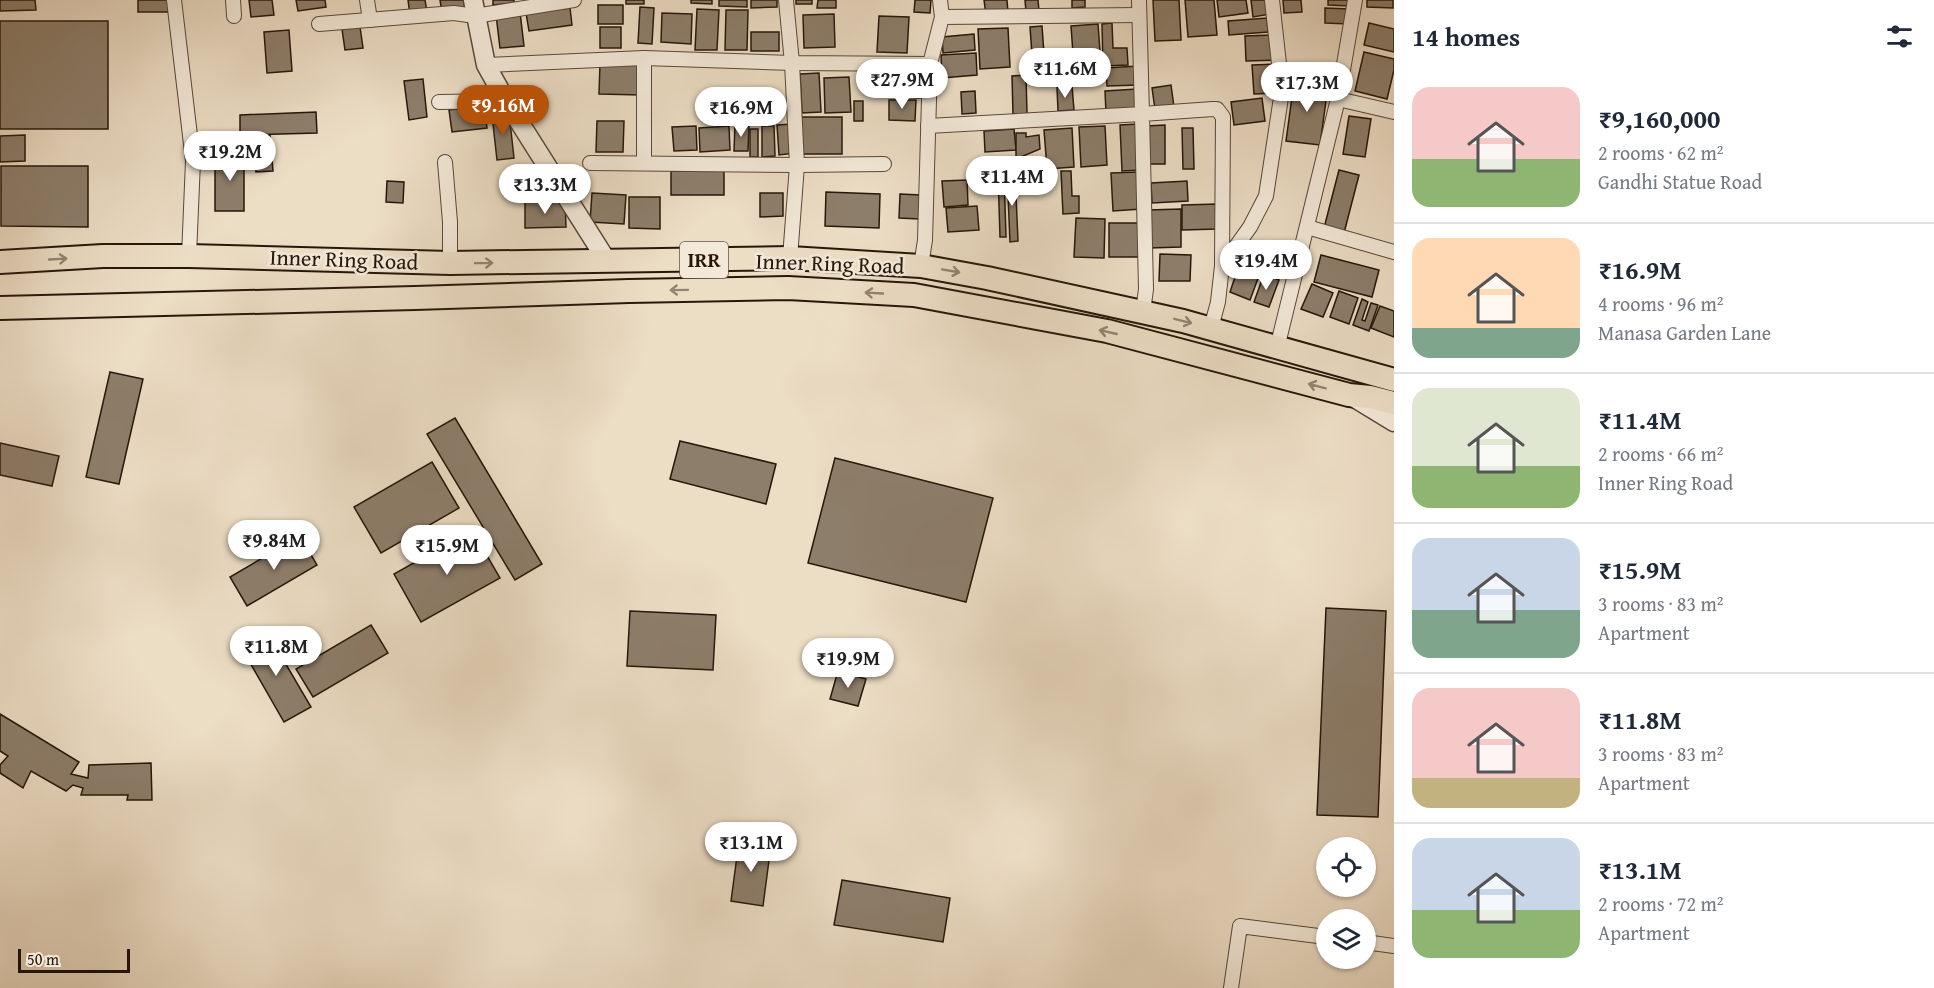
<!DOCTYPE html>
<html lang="en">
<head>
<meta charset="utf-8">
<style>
	:root { --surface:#fff; --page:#f2f2f3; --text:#1f2937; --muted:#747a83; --line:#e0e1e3; --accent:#b45309 }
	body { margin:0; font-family:"Gentium Book Plus",serif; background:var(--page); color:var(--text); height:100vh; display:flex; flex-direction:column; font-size:22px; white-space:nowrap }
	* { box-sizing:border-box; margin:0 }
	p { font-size:20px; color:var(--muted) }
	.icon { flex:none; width:33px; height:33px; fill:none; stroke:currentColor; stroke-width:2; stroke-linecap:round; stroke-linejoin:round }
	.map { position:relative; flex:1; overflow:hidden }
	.details { display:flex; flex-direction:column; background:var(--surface); width:540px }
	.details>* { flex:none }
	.controls { position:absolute; left:1316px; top:837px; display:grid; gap:12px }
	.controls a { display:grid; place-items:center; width:60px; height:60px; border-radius:50%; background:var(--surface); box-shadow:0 2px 4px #0004; font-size:30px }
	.scale { position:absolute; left:18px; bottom:15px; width:112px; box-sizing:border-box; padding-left:6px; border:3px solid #26170a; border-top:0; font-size:16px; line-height:21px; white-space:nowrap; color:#26170a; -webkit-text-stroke:4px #f3e9d9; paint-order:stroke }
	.price { position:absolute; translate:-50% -51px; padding:0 14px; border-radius:21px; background:#fff; color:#222; font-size:20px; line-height:39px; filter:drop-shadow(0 2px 3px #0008) }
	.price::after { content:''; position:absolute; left:50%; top:36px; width:18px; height:14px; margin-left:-9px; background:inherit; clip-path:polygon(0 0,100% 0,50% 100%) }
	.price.selected { background:var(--accent); color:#fff }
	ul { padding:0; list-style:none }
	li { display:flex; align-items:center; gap:18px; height:150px; padding:0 18px }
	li+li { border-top:2px solid var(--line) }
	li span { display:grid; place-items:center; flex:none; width:168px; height:120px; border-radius:18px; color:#555 }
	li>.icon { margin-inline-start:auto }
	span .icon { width:72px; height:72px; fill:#fffc; stroke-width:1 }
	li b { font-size:26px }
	h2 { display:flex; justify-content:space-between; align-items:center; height:72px; padding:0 18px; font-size:26px }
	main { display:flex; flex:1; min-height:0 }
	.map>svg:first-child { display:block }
	.building { fill:#8d7e6b; stroke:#26170a; stroke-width:1.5 }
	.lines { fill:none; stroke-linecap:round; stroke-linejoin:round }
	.minor-casing { stroke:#584839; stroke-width:16 }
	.tertiary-casing { stroke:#584839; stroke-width:21 }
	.trunk-casing { stroke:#26170a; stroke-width:26 }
	.minor { stroke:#f3e9d9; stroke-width:14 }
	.tertiary { stroke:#f3e9d9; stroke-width:18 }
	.trunk { stroke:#ecddc5; stroke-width:22 }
	.oneway { stroke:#938471 }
	.labels { text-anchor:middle; stroke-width:5; stroke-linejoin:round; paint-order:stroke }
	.shield { fill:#f3e9d9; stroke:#645648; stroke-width:1.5 }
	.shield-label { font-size:21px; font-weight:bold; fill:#26170a }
	.street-label { font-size:22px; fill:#26170a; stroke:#f3e9d9 }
</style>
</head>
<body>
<main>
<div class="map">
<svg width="1394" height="988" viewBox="0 0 1394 988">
	<rect width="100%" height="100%" fill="#ecddc5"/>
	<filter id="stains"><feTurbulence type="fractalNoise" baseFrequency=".00333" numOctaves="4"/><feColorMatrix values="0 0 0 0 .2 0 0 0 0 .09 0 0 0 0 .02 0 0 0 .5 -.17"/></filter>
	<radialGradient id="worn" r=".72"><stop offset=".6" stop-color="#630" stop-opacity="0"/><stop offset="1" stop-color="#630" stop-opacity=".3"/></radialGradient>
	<g class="building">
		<polygon points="0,0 35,0 36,10 0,11"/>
		<rect x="138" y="0" width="32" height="12"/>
		<polygon points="249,0 272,0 274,15 251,17"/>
		<polygon points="296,0 325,0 326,7 298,11"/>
		<polygon points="408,0 425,0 427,12 410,15"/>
		<polygon points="440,0 467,0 468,10 442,13"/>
		<polygon points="493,0 514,0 514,3 493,5"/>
		<rect x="626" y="0" width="18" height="4"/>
		<polygon points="691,0 712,0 712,4 691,3"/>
		<polygon points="719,0 747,0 747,7 719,6"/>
		<polygon points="751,0 777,0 777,7 751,8"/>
		<rect x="796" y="0" width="16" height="4"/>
		<polygon points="818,0 836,0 836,8 817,8"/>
		<polygon points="915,0 931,0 930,13 914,12"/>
		<polygon points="984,0 1007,0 1008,13 986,15"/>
		<polygon points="1025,0 1038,0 1039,11 1026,12"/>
		<polygon points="1072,0 1085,0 1085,7 1072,8"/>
		<polygon points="1153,0 1179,0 1181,40 1155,41"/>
		<polygon points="1185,0 1214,0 1217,35 1188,37"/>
		<polygon points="1217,0 1246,0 1248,13 1219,17"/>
		<polygon points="1251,0 1269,0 1271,14 1253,17"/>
		<polygon points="1283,0 1301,0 1302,12 1284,13"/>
		<polygon points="1328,0 1349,0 1349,6 1328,5"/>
		<polygon points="1367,0 1393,0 1393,8 1367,7"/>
		<rect x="598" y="5" width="25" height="19"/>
		<polygon points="640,7 654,8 652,44 638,43"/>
		<polygon points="570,8 572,25 529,31 526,13"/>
		<polygon points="1325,8 1350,9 1349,24 1325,23"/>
		<polygon points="697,9 719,10 717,50 695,50"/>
		<polygon points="726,10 748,10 747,50 725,50"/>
		<polygon points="520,12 524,46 500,48 496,15"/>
		<polygon points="662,13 692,14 691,44 661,42"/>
		<polygon points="834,14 835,47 804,48 803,15"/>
		<polygon points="879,16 909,17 907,53 877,52"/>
		<polygon points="1267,18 1268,32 1229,35 1228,21"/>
		<rect x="0" y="21" width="108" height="108"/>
		<polygon points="1112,23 1113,48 1127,48 1128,65 1103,66 1102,24"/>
		<polygon points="1369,23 1394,29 1394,52 1364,45"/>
		<polygon points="1098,24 1101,65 1074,67 1071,26"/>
		<polygon points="1042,26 1045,68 1033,69 1030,27"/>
		<polygon points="360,27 363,48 345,50 342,29"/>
		<rect x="600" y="27" width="21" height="21"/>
		<polygon points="1008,28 1010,67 980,69 978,29"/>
		<polygon points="289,30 292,71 267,73 264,32"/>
		<rect x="751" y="32" width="28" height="19"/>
		<polygon points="974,34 975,50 943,53 942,37"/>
		<polygon points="1275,35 1276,60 1246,61 1245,36"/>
		<polygon points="1364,52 1394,59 1394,70 1387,99 1355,91"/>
		<polygon points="976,53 977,75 942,78 941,55"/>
		<polygon points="600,64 642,65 641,95 599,94"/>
		<polygon points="1277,64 1279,93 1254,94 1252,65"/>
		<polygon points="1138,66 1139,85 1107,86 1106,68"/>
		<polygon points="883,70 922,72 920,98 881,96"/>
		<polygon points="819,73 821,112 802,113 800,74"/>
		<polygon points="1026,75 1027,114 1013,114 1012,76"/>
		<polygon points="849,77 851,112 825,113 824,78"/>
		<polygon points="423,79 427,117 409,120 404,81"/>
		<polygon points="1294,82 1328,86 1320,145 1286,141"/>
		<polygon points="1171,85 1174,107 1155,109 1152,88"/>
		<polygon points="1072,86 1074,110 1058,111 1057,87"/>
		<polygon points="1137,89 1139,111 1106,113 1105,91"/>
		<polygon points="975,91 976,113 962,114 961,92"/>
		<polygon points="1262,98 1265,121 1234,125 1231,102"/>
		<polygon points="889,100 916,100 915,121 889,120"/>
		<rect x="854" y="101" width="9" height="20"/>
		<polygon points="484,105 487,128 452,132 449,110"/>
		<polygon points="316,112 317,133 240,135 240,115"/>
		<polygon points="509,113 514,158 497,160 492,115"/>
		<polygon points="1349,116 1371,119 1365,157 1343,154"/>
		<rect x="801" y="117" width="41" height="37"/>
		<polygon points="597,121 624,121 623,152 596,152"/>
		<polygon points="735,124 749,125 748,151 734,151"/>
		<polygon points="792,124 794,153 779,155 777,125"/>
		<polygon points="1138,124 1141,170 1122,171 1120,125"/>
		<polygon points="1165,125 1165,164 1146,164 1146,126"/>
		<polygon points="696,126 697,150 674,151 672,127"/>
		<polygon points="729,126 730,150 700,152 699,128"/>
		<polygon points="762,126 774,126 775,156 762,157"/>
		<polygon points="1105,126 1107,165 1081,167 1079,127"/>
		<polygon points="1072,128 1074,167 1047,169 1044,130"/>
		<polygon points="1182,128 1193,128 1194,169 1183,169"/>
		<rect x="750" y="129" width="8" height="28"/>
		<polygon points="1014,129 1016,150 985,152 984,131"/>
		<polygon points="1016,133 1026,133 1026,137 1039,135 1040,149 1016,159"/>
		<polygon points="25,135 25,161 0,162 0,136"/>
		<polygon points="270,135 273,171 256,172 253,137"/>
		<rect x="215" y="152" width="29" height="59"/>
		<polygon points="1,166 88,166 88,227 1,226"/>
		<polygon points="1339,170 1359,175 1344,233 1324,228"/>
		<rect x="671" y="171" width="53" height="24"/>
		<polygon points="1061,171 1071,171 1072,196 1079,196 1079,213 1063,214"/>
		<polygon points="1007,172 1015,172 1018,241 1010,242"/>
		<polygon points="1139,172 1141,209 1113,211 1111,173"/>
		<polygon points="998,174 1004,174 1006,237 1000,237"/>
		<polygon points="967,180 968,205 944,207 942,181"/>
		<polygon points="387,181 404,182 403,203 386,202"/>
		<polygon points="1187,181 1188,201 1152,203 1151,183"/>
		<polygon points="826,192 880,194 879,228 825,226"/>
		<polygon points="592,193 626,195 624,224 590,222"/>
		<polygon points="760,193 783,193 783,216 760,217"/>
		<polygon points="900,194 920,195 919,219 899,218"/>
		<polygon points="629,197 660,197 660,229 629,228"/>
		<polygon points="565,201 566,227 525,228 525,202"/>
		<polygon points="1217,204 1218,229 1182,230 1182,205"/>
		<polygon points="977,206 979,230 948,232 946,208"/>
		<polygon points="1181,209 1181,247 1149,248 1148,210"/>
		<polygon points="1076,218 1105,219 1104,258 1074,257"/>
		<rect x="1109" y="223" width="30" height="34"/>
		<polygon points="1160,254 1191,255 1190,281 1159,281"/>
		<polygon points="1321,255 1379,270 1372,297 1314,282"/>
		<polygon points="1239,265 1260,273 1250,300 1230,292"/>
		<polygon points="1264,274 1279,280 1269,307 1254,302"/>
		<polygon points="1312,284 1333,293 1323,317 1301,309"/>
		<polygon points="1339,291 1358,298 1349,324 1330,317"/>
		<polygon points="1362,299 1368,302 1362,320 1365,321 1371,303 1378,305 1369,331 1353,325"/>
		<polygon points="1380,306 1394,311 1394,337 1371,328"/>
		<polygon points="110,372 143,379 119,484 86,477"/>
		<polygon points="455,418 542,564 515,580 427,434"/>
		<polygon points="680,441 776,464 766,504 670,479"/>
		<polygon points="0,443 59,456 52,486 0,475"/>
		<polygon points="835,458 993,498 966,602 808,563"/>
		<polygon points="432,462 459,508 381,553 354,507"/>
		<polygon points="472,530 500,578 421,622 394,574"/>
		<polygon points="300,536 317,565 247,606 230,577"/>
		<polygon points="1326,608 1386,611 1378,817 1317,815"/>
		<polygon points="630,611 716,615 713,670 627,666"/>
		<polygon points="371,625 388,653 313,697 296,669"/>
		<polygon points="267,632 311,707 284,722 241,647"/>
		<polygon points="838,671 866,679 858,706 830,699"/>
		<polygon points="0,714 79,762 71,774 88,778 89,765 151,763 152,800 127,800 128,795 81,795 83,788 73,785 66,791 31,771 23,788 0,773 0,765 8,756 0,751"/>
		<polygon points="739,841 771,845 763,906 731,901"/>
		<polygon points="842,880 950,898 943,942 834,925"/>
	</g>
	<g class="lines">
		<defs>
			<g id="minor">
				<polyline points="174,0 193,161 189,256"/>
				<polyline points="233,0 234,16"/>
				<polyline points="367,0 370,20"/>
				<polyline points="786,0 792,63 797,165 790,258"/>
				<polyline points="942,17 1139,15"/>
				<polyline points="319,24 454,13 475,16 574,0"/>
				<polyline points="486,65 644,58 792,63 930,64"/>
				<polyline points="1338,99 1394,112"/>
				<polyline points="439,102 506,101"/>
				<polyline points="928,126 1142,114 1139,0"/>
				<polyline points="445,162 450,222 450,263"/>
				<polyline points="590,163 797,165 884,164"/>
				<polyline points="644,163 644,58"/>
				<polyline points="1307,227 1394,252"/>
				<polyline points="921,266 925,240 930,64 942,17 940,0"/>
				<polyline points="1143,312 1146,289 1142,114 1213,109 1217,109 1223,117 1222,266"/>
				<polyline points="1211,328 1218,302 1222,266 1250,227 1266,196 1282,91 1272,0"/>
				<polyline points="1277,348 1338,99 1355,0"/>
				<polyline points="1365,942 1394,946"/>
				<polyline points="1231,988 1240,926 1326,937"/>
			</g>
			<g id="tertiary">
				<polyline points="473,0 486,65 506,101 607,261"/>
				<polyline points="1353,397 1394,422"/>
			</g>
			<g id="trunk">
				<polyline points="0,262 103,256 189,256 450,263 790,258 921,266 987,278 1183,321 1394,380"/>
				<polyline points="0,308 415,298 629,291 788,288 914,295 1107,331 1349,395 1370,397 1394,403"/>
			</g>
		</defs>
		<use href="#minor" class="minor-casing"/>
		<use href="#tertiary" class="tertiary-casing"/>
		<use href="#trunk" class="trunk-casing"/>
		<use href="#minor" class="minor"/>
		<use href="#tertiary" class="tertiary"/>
		<use href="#trunk" class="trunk"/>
	</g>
	<defs><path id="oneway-shaft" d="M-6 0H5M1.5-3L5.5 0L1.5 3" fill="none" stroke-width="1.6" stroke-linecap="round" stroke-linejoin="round" transform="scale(1.5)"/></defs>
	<g class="oneway">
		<use href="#oneway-shaft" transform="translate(58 259) rotate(-3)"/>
		<use href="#oneway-shaft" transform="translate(484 263) rotate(-1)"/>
		<use href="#oneway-shaft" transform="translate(951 271) rotate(10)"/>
		<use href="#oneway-shaft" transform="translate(679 290) rotate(179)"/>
		<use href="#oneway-shaft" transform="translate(874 293) rotate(-177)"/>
		<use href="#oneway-shaft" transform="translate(1183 321) rotate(14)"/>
		<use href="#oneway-shaft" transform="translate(1108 332) rotate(-167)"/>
		<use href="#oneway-shaft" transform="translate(1317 386) rotate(-165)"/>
	</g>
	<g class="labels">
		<rect class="shield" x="680" y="242" width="48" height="36" rx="4.5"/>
		<g class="shield-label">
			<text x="704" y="267">IRR</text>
		</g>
		<g class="street-label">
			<text transform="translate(344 259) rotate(2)" y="8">Inner Ring Road</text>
			<text transform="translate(830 263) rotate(2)" y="8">Inner Ring Road</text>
		</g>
	</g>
	<rect width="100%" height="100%" filter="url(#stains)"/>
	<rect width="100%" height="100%" fill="url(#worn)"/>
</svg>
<div class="controls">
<a><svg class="icon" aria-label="locate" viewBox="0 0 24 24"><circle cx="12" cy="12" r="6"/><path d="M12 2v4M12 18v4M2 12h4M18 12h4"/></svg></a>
<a><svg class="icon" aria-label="layers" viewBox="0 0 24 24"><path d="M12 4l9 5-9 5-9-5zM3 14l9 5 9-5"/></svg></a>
</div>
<div class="scale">50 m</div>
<b class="price" style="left:1065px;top:99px">₹11.6M</b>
<b class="price" style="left:902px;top:110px">₹27.9M</b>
<b class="price" style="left:1307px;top:113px">₹17.3M</b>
<b class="price selected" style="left:503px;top:136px">₹9.16M</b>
<b class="price" style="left:741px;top:138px">₹16.9M</b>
<b class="price" style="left:230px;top:182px">₹19.2M</b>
<b class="price" style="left:1012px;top:207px">₹11.4M</b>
<b class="price" style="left:545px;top:215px">₹13.3M</b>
<b class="price" style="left:1266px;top:291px">₹19.4M</b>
<b class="price" style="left:274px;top:571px">₹9.84M</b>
<b class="price" style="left:447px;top:576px">₹15.9M</b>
<b class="price" style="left:276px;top:677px">₹11.8M</b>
<b class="price" style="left:848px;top:689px">₹19.9M</b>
<b class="price" style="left:751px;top:873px">₹13.1M</b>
</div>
<section class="details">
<h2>14 homes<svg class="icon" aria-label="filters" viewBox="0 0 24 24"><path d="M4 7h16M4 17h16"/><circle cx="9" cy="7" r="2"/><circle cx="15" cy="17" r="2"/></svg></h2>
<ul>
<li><span style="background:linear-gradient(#f6c9c9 60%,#8fb573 0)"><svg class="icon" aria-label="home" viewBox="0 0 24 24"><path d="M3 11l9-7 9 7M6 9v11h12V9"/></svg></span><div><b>₹9,160,000</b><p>2 rooms · 62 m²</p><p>Gandhi Statue Road</p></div></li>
<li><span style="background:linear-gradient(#ffd9b3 75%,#7fa58c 0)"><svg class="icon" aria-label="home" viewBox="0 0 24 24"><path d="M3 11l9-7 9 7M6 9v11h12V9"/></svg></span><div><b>₹16.9M</b><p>4 rooms · 96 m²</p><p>Manasa Garden Lane</p></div></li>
<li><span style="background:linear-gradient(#dfe7d0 65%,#8fb573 0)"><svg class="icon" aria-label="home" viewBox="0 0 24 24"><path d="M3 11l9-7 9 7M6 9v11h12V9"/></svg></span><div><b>₹11.4M</b><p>2 rooms · 66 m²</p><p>Inner Ring Road</p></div></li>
<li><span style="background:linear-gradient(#c9d6e8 60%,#7fa58c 0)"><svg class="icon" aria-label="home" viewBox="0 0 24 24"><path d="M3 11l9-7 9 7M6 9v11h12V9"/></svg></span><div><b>₹15.9M</b><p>3 rooms · 83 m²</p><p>Apartment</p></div></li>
<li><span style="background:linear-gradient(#f6c9c9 75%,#c2b280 0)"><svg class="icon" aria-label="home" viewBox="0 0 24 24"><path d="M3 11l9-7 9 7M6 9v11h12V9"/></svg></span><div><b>₹11.8M</b><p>3 rooms · 83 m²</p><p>Apartment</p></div></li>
<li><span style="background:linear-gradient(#c9d6e8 60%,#8fb573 0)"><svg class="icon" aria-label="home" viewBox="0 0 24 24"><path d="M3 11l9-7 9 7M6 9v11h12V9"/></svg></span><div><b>₹13.1M</b><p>2 rooms · 72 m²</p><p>Apartment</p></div></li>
</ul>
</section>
</main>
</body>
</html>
